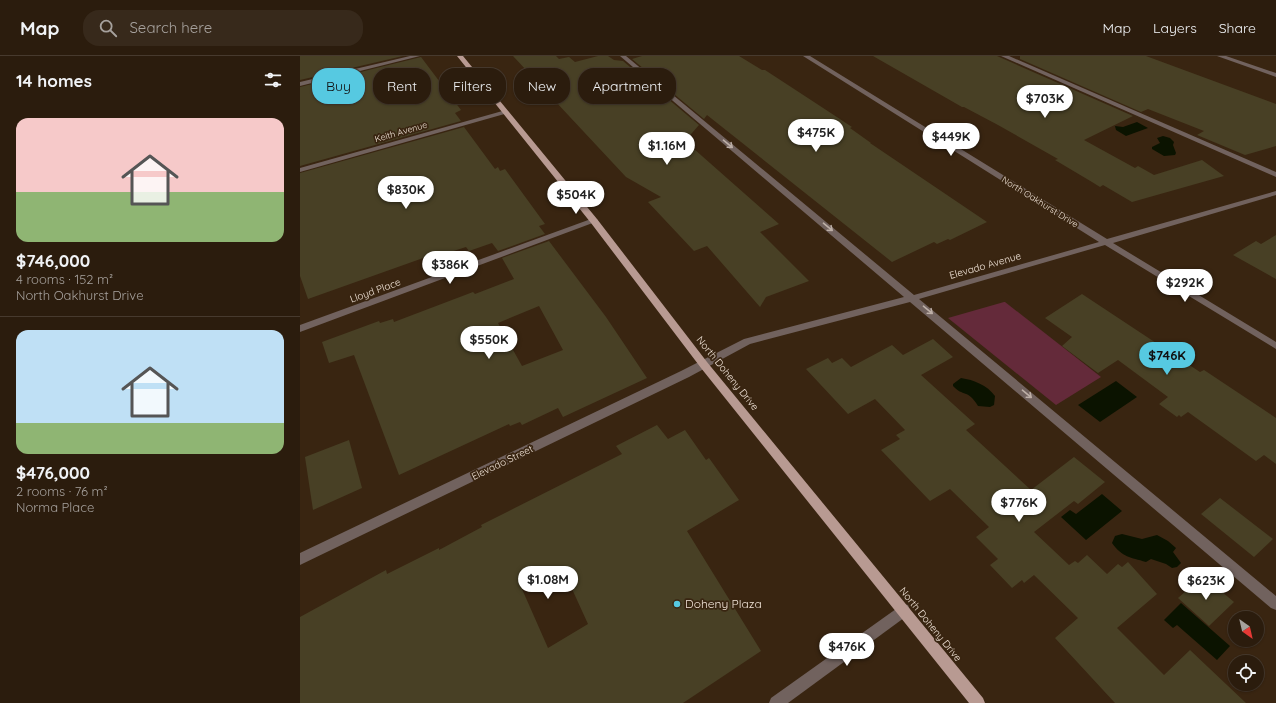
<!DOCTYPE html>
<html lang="en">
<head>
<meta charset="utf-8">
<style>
	:root { --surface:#2b1c0d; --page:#37291b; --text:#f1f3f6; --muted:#a6a19d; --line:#473a2e; --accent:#56c9e1 }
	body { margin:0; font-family:Quicksand,sans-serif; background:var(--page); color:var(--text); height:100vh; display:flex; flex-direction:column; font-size:15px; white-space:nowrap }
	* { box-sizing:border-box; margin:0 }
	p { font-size:13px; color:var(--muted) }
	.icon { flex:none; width:22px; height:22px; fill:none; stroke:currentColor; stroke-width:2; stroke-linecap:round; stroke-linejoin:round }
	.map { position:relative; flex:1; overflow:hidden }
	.details { display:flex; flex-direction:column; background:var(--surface); width:300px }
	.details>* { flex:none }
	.guide { position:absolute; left:12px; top:12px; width:380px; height:36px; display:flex; gap:8px }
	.needle { width:26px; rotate:146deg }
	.controls { position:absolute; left:928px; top:555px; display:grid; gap:8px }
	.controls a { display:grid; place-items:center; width:36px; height:36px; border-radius:50%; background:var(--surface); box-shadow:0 1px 3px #0004,0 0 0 1px var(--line); font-size:20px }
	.price { position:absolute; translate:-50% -34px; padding:0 9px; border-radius:14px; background:#fff; color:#222; font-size:13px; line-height:26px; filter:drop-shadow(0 1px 2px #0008) }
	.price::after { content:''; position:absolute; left:50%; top:24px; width:12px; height:9px; margin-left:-6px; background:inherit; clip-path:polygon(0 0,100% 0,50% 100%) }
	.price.current { background:var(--accent); color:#111 }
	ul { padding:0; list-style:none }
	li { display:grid; align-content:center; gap:8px; height:212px; padding:0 16px }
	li+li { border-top:1px solid var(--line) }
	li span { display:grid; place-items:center; height:124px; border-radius:12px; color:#555 }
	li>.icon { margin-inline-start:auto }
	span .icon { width:72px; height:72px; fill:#fffc; stroke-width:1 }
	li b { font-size:17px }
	h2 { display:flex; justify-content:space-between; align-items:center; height:48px; padding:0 16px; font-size:17px }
	.tag { padding:0 14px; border-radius:16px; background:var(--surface); box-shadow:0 1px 3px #0004,0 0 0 1px var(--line); font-size:14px; line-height:36px }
	.tag.current { background:var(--accent); color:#111 }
	header { display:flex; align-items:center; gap:24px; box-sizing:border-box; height:56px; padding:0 20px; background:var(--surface); border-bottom:1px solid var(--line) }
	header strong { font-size:19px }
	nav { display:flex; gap:22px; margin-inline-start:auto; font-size:14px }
	.search { width:280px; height:36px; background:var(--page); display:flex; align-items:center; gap:10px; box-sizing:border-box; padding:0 14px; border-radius:16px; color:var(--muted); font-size:15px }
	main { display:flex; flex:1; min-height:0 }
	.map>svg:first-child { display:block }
	.green { fill:#642a3a }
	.water { fill:#0b1300 }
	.building { fill:#484025; fill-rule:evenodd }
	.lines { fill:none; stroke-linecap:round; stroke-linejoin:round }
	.minor { fill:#71625e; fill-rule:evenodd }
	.major { fill:#b89a92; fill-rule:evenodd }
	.oneway { stroke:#bdafa7 }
	.poi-dot { fill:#56c9e1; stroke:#392511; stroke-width:1.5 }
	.labels { text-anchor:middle; stroke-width:3.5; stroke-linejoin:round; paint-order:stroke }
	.far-street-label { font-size:9px; fill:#f0e3d7; stroke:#392511 }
	.street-label { font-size:10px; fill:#f0e3d7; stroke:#392511 }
	.near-poi-label { font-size:12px; fill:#f0e3d7; stroke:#392511; text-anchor:start }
</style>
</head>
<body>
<header>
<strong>Map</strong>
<div class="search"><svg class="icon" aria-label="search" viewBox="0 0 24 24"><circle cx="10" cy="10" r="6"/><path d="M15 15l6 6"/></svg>Search here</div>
<nav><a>Map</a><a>Layers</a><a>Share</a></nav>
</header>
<main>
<section class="details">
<h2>14 homes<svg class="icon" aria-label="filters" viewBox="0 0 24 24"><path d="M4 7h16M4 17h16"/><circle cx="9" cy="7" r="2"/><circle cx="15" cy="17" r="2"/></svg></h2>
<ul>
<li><span style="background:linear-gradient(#f6c9c9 60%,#8fb573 0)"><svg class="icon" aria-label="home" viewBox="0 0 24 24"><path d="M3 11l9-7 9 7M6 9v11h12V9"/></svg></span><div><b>$746,000</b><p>4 rooms · 152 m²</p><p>North Oakhurst Drive</p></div></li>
<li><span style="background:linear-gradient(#bfe0f5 75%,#8fb573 0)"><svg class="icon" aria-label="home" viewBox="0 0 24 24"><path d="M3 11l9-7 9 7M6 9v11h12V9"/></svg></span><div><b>$476,000</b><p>2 rooms · 76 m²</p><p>Norma Place</p></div></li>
</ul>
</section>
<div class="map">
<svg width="976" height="647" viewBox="0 0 976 647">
	<rect width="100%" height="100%" fill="#392511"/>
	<polygon class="green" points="704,246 705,246 801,321 756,349 648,262"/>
	<g class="water">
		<polygon points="837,66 848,72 826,80 816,74 815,70 823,71"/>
		<polygon points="863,80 870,82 874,86 873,89 876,97 875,99 864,100 852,93 852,91 860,87 857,82"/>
		<path d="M 661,322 C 674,324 687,329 695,340 L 694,349 L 690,351 L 678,350 C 668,333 663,341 653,330 L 653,328 Z"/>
		<polygon points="816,325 837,341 800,366 778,349"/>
		<polygon points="802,438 822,455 786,484 761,461 770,454 776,458"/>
		<path d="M 822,478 L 842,483 L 857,479 L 868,485 L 876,492 L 873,496 L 881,507 L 877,511 L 872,512 L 866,508 L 851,503 L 846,506 C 830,501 823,502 812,487 L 815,480 Z"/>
		<polygon points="881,547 930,590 917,604 877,569 873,572 864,564"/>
	</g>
	<g class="building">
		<polygon points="0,0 103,0 0,24"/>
		<polygon points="213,0 256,0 259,3 269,1 275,6 298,0 308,0 314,4 323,5 399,69 385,85 479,168 460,176 509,225 466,241 460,251 407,190 394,195 348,146 361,141 326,121"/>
		<polygon points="342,0 439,0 462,14 465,14 514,46 552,71 550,72 571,87 570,87 687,166 650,184 648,183 637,188 634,186 592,206 407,59 404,63 332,3"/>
		<polygon points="573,0 697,0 833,60 784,84 835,112 838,110 854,119 902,104 924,120 832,146 803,129 800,131 792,126 755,104 758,103 698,69 664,51 662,51"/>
		<polygon points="720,0 846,0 976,48 976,90 945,99 897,79 904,75 848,53 841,56 720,3"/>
		<polygon points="121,1 161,54 155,57 161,65 0,110 0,31"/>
		<polygon points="164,71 195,113 198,111 200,115 205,113 245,168 239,170 245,178 198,195 192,187 169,195 166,191 135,201 134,200 126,201 8,243 0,220 0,117"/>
		<polygon points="976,179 976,223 933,199 956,185 961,188"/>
		<path d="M 249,185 L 306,261 L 347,322 L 263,361 L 258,352 L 222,369 L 220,366 L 210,370 L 209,368 L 99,419 L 54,299 L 29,307 L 22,286 L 79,265 L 80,267 L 93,263 L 94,266 L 173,236 L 175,238 L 214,223 L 202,202 ZM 239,250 L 263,294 L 222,310 L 198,267 Z"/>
		<polygon points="782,238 900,316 904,314 976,362 976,408 964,399 956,405 888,356 881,361 879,359 877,361 859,348 868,341 818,304 798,317 762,290 772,281 745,262"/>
		<polygon points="633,283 653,301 621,319 675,368 666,374 731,434 774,401 805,426 778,448 774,445 734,476 769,509 775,505 778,507 787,499 807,518 818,508 822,511 828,506 857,538 817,572 864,619 890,594 946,647 815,647 755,582 778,562 734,519 724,527 722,524 712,532 690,509 698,503 676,481 689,471 650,433 630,445 581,394 600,383 596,379 605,374 575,343 548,358 506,313 528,302 532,307 542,302 551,311 592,289 603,299"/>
		<path d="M 357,369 L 368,383 L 385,374 L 406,404 L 409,402 L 439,444 L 387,475 L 461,595 L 383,647 L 0,647 L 0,561 L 86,514 L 87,518 L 139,492 L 139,494 L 182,471 L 181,469 L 322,398 L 316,390 ZM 262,511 L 288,568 L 248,592 L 222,533 Z"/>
		<polygon points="49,384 62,432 13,454 5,401"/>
		<polygon points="920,442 973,483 954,501 901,458"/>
		<polygon points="903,520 934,546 909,570 878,542"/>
	</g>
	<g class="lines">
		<g class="minor">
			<polygon points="110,0 120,0 0,30 0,26"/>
			<polygon points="320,0 326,0 614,239 799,186 503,0 510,0 807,183 976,135 976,139 813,187 976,286 976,293 805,189 619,243 976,540 976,554 971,552 610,246 450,288 389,321 0,509 0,497 381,315 444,283 604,241"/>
			<polygon points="701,0 709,0 976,116 976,121"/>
			<polygon points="917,0 926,0 976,17 976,21"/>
			<polygon points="206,54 209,56 208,57 0,116 0,112"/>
			<polygon points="291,163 297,163 298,165 0,276 0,269"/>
			<polygon points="603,548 608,549 610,554 608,559 488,647 469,647 471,642"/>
		</g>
		<polygon class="major" points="157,0 163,0 297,163 407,306 683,642 685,647 669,647 401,312 291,167"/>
	</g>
	<defs><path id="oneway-shaft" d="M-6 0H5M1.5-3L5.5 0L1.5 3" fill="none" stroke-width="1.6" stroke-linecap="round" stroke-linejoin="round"/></defs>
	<g class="oneway">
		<use href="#oneway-shaft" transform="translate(428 88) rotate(40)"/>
		<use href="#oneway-shaft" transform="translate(528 171) rotate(40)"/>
		<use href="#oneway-shaft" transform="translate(628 254) rotate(40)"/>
		<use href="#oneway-shaft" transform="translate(727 338) rotate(40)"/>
	</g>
	<circle class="poi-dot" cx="377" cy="548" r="4"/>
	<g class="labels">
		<g class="far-street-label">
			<text transform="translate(101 76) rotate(-16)" y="3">Keith Avenue</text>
			<text transform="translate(740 146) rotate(32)" y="3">North Oakhurst Drive</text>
		</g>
		<g class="street-label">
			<text transform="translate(685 209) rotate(-16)" y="4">Elevado Avenue</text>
			<text transform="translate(75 234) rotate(-20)" y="4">Lloyd Place</text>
			<text transform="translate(428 317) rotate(51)" y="4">North Doheny Drive</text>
			<text transform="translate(202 406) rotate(-26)" y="4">Elevado Street</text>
			<text transform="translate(631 568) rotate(51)" y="4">North Doheny Drive</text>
		</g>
		<g class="near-poi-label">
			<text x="385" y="552">Doheny Plaza</text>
		</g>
	</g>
</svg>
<div class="controls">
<a><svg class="needle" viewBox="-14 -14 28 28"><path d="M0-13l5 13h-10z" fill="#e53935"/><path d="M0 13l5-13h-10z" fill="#a6a19d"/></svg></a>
<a><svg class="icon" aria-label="locate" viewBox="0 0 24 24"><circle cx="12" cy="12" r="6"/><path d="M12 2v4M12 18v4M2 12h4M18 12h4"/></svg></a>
</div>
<b class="price" style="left:745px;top:63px">$703K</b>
<b class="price" style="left:516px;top:97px">$475K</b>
<b class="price" style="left:651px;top:101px">$449K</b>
<b class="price" style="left:367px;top:110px">$1.16M</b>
<b class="price" style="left:106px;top:154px">$830K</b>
<b class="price" style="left:276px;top:159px">$504K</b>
<b class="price" style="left:150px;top:229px">$386K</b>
<b class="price" style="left:885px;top:247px">$292K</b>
<b class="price" style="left:189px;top:304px">$550K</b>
<b class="price current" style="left:867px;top:320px">$746K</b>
<b class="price" style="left:719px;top:467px">$776K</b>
<b class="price" style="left:248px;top:544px">$1.08M</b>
<b class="price" style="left:906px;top:545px">$623K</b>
<b class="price" style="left:547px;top:611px">$476K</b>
<div class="guide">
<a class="tag current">Buy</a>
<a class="tag">Rent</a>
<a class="tag">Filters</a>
<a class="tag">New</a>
<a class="tag">Apartment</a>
</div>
</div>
</main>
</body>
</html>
